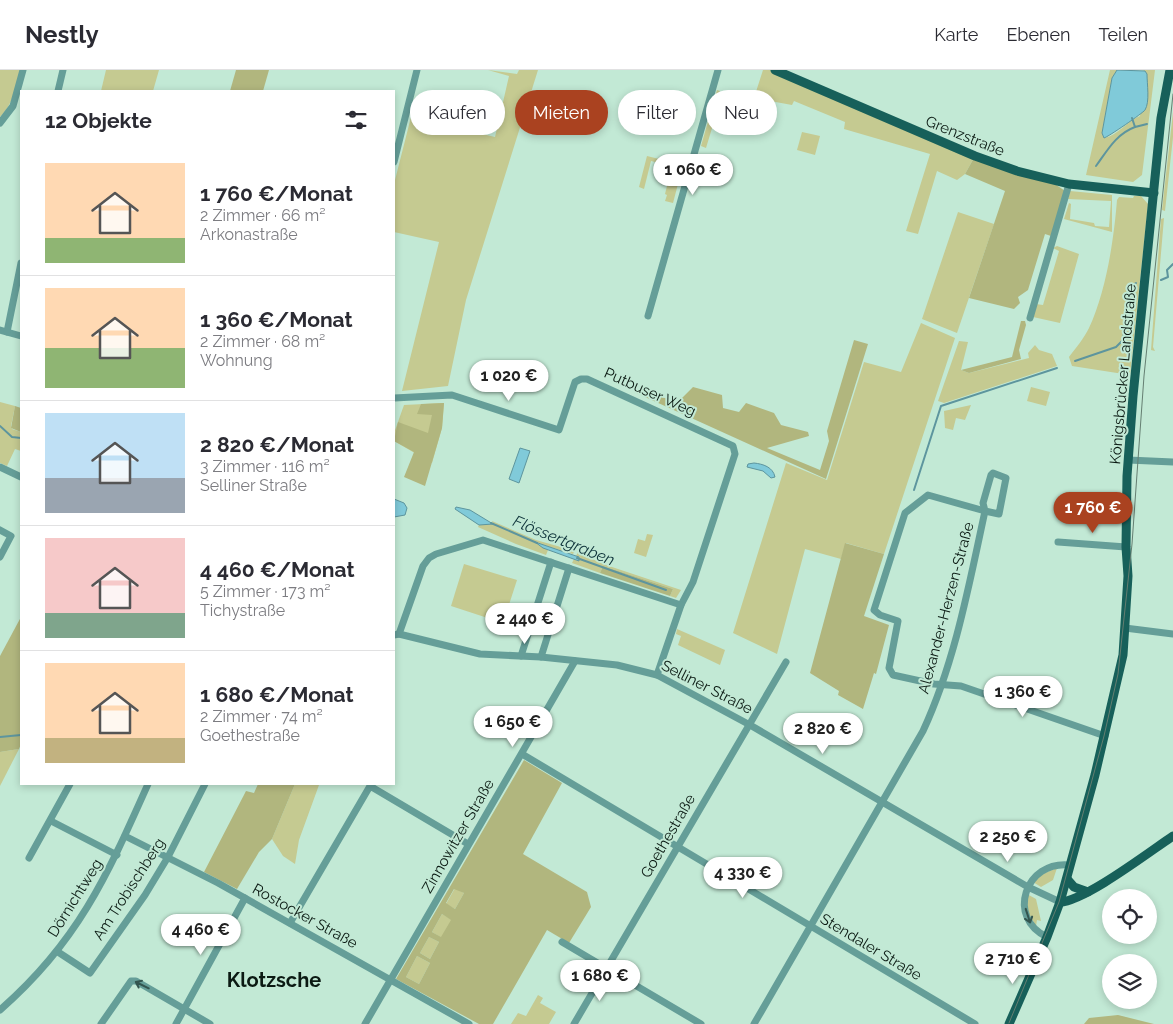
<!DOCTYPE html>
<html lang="de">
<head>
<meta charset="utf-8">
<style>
	:root { --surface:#fff; --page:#f7f7f7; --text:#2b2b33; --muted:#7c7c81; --line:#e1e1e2; --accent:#aa4220 }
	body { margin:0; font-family:Raleway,sans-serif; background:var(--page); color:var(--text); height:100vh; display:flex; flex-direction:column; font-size:19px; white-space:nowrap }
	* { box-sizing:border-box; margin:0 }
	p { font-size:16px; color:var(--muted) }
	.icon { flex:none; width:28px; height:28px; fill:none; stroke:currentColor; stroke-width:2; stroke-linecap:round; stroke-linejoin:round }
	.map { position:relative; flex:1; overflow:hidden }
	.details { position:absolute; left:20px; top:20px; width:375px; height:695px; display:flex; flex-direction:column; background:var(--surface); border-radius:0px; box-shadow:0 2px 8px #0003 }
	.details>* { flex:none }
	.banner { position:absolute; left:410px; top:20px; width:475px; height:45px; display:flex; gap:10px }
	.controls { position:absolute; left:1102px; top:819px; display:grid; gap:10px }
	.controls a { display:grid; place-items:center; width:55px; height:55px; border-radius:50%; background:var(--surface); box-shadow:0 2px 8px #0003; font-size:25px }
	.price { position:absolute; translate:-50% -42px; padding:0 11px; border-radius:18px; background:#fff; color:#222; font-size:16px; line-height:32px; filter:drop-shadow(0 1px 2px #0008) }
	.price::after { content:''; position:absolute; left:50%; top:30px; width:15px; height:11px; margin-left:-8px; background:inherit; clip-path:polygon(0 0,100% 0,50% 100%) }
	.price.selected { background:var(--accent); color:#fff }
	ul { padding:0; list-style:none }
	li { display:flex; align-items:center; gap:15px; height:125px; padding:0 25px }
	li+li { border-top:1px solid var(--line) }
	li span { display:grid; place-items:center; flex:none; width:140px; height:100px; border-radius:0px; color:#555 }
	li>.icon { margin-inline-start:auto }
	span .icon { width:60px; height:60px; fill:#fffc; stroke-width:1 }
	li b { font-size:21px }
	h2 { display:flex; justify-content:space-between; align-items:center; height:60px; padding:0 25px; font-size:21px }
	.tag { padding:0 18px; border-radius:22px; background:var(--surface); box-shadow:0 2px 8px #0003; font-size:18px; line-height:45px }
	.tag.selected { background:var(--accent); color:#fff }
	header { display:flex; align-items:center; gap:30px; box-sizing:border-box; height:70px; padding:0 25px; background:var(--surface); border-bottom:1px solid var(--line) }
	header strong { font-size:24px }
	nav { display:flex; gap:28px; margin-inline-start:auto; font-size:18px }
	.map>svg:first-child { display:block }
	.green { fill:#c5ca91 }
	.forest { fill:#b1b67e; fill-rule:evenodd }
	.water { fill:#80cad9; stroke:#5d959e }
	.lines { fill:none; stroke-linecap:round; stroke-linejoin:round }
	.stream { stroke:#5d959e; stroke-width:2 }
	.minor { stroke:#659e98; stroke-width:7 }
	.major { stroke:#17605a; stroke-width:9 }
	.tram { stroke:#647e71; stroke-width:1 }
	.oneway { stroke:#33554f }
	.labels { text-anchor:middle; stroke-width:4; stroke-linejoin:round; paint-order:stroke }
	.street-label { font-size:15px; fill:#0b1a13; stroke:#c2e9d5 }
	.water-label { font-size:16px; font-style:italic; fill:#0c3138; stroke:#c2e9d5 }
	.district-label { font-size:20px; font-weight:bold; fill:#0b1a13; stroke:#c2e9d5 }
</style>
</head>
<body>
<header>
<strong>Nestly</strong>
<nav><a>Karte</a><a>Ebenen</a><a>Teilen</a></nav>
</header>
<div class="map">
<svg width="1173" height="954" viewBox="0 0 1173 954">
	<rect width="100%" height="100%" fill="#c2e9d5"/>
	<g class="green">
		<path d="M 0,0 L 20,0 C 16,18 13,34 0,47 Z"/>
		<polygon points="106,0 159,0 153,21 101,21"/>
		<polygon points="488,0 517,4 519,0 538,0 466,230 448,316 402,321 439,172 394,162 394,114 411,47 495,67 509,6"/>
		<polygon points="763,0 775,0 975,86 965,104 957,110 937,101 918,164 906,161 930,84 844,59 845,52 794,31 792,35 754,28"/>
		<path d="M 1110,0 L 1117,0 L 1112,8 L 1102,63 L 1104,68 C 1117,66 1127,51 1140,46 L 1145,1 L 1142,0 L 1155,0 L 1142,105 L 1133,112 L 1086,105 Z"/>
		<polygon points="717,20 720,21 713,44 716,45 706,78 701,76"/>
		<polygon points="1173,42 1173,67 1165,141 1162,140"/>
		<polygon points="802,62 820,66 815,85 797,80"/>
		<polygon points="647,86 683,95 673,133 665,131 667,125 665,124 672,96 651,91 644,119 639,117"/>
		<polygon points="1070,121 1112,125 1112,162 1064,149 1069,133 1071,134 1070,149 1094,153 1095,156 1109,157 1111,131 1068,129"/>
		<path d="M 1134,126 L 1141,126 L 1148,134 L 1130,305 L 1072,296 L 1069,287 C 1076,278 1084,268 1089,258 C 1106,222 1114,169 1117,130 L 1119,127 L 1133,128 Z"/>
		<polygon points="958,142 994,154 957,263 922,249"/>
		<polygon points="1164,148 1153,277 1155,281 1151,280 1161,149"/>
		<polygon points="1057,176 1079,184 1060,253 1033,247 1036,234 1043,235 1059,181 1053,178"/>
		<polygon points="921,253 955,268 884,484 846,473 841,489 805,479 777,584 733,563 786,393 827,410 864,292 901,302"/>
		<polygon points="959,271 968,272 961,300 969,303 1029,288 1028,283 1035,275 1039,280 1052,284 1057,296 944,333 938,331"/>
		<polygon points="1031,317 1050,322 1046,336 1027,331"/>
		<polygon points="0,332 15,336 11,356 12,359 21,362 21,381 15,379 7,396 0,393"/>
		<polygon points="444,333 442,358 432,393 394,371 394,363 404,335"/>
		<polygon points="971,335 965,350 956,348 953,360 945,358 944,341"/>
		<polygon points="492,451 536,470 575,481 573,484 537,473 548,480 546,485 516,474 478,457 479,455 493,454"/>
		<polygon points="647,464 653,465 646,487 634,483 638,469 645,471"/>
		<polygon points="578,482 603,494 681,520 676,528 670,526 673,519 603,496 600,503 572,493 574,489 578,491 579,487 576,486"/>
		<polygon points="464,494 517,510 503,553 451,536"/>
		<polygon points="677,559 725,580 720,595 678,575 681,566 676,564"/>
		<polygon points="19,679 0,716 0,682"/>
		<polygon points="295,714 319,715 299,770 295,794 283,786 272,769"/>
		<polygon points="1057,798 1053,810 1041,817 1033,812 1038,806"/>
		<polygon points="455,818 464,823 455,839 446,834"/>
		<polygon points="1027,824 1036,829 1041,851 1037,850 1036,856 1027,841"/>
		<polygon points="442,844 452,850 442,868 432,862"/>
		<polygon points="429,867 439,872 430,889 420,883"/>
		<polygon points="417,886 430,893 419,914 406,907"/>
		<polygon points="538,925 543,928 540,933 556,942 549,954 511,954 518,943 526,946"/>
	</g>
	<g class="forest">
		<polygon points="236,0 269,0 263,21 230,21"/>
		<polygon points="975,86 1048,109 1065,121 1051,166 1045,164 1028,220 1018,227 1020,233 1014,239 969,228 1005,121 965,104"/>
		<polygon points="1021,251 1025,251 1026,255 1019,280 1021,289 969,303 961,300 1012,287"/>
		<polygon points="854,270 868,274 826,409 634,322 635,319 678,332 693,317 722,325 723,338 739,342 746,333 774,343 781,355 808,362 809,366 767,378 820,400 829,371 827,361"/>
		<polygon points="444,333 442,358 425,416 404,407 414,382 394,371 398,352 428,363 432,345 417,344 421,334"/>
		<polygon points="15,336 21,338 21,362 11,358"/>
		<polygon points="845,473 884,484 864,546 889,555 876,604 874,603 863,639 838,625 839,621 810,603"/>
		<polygon points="603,496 673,519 670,526 600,503"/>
		<polygon points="21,547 21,674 19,679 0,682 0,586"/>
		<path d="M 524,690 L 562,713 L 523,784 L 587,822 L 591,837 L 569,873 L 547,860 L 493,954 L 479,954 L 396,909 ZM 454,819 L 464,823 L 455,839 L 446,833 ZM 442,844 L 451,850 L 441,867 L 432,862 ZM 429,867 L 439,872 L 430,889 L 420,883 ZM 417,886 L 430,893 L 419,914 L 406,907 Z"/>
		<polygon points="258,714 295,714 272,769 259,782 237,819 204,802 246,721 254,723"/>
		<polygon points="1118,945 1154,954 1155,954 1084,954 1089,948"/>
	</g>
	<g class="water">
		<path d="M 1117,0 L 1145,1 L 1147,4 C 1147,14 1150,32 1145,40 C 1143,43 1108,67 1104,68 L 1102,63 L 1112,8 Z"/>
		<polygon points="520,378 530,381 519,413 509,409"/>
		<path d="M 754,393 C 763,394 773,397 775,407 L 771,408 L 763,401 L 747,397 L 748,394 Z"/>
		<polygon points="394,429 404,433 407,438 405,445 394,447"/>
		<polygon points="456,437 470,440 493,454 479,455 455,439"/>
		<polygon points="535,472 579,487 579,491 543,478"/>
	</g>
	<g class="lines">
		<g class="stream">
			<polyline points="1132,48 1135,57 1147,54"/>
			<path d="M 1096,96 C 1107,81 1116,64 1135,57"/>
			<polyline points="1161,210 1168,207 1167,200 1173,194"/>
			<polyline points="1075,291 1116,277 1123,270 1130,217 1136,213"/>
			<polyline points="0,356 12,367 21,368"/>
			<polyline points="914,420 941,336 1057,298"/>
			<polyline points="491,453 537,473"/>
			<polyline points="577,488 666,520"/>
			<polyline points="0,667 21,665"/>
		</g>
		<g class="minor">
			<polyline points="58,21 63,0"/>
			<polyline points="0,53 13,36 23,0"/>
			<polyline points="394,92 417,0"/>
			<polyline points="648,246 718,0"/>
			<polyline points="1030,248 1069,114"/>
			<polyline points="0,260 21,266"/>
			<polyline points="7,262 21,193"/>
			<polyline points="394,328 452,325 559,360 575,312 581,309 587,309 733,376 735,384 693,512 681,535 657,605"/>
			<polyline points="1128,390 1173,392"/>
			<polyline points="0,397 21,407"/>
			<polyline points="985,441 928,425 905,443 874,540 880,545 898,551 889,598 893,605 934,614 961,616 1105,666"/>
			<polyline points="0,460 11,466 0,487"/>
			<polyline points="1058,472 1126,477"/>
			<polyline points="1125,558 1173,564"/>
			<polyline points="399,564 423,496 429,488 436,484 483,470 681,535"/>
			<polyline points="394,565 399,564 480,584 541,587 617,595 657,605 750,655 1028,817 1060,832"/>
			<polyline points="521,586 551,492"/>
			<polyline points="541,587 569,498"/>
			<polyline points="522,684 975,954"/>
			<polyline points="51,751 117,785"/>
			<polyline points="125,766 218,813 469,954"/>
			<polyline points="29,788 70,714"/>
			<polyline points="290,853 370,716 468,774"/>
			<path d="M 1047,867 C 1006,848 1025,790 1070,795"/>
			<polyline points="562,872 701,954"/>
			<polyline points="58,882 90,903 145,825 168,787 205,714"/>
			<path d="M 0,940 C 78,872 107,806 148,714"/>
			<polyline points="101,954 131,911 136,911 210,954"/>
			<polyline points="176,954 245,828"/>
			<polyline points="365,954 575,591"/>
			<polyline points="574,954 786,592"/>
			<path d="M 754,954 L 923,661 C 955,592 969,515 985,441 L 999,444 L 1006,408 L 993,403 L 991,405 L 983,433 L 985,441"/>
		</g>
		<g class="major">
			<polyline points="775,0 975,86 1017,101 1069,114 1154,123"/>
			<polyline points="1067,809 1074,817 1088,822"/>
			<path d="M 1060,832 C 1085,831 1149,782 1173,766"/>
			<polyline points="1009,954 1047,867 1060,832 1095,705 1123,585 1128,506 1126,477 1127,406 1133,326 1161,48 1170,0"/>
		</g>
		<polyline class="tram" points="1009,953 1059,832 1104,666 1118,604 1132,474 1144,306 1173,24"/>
	</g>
	<defs><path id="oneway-shaft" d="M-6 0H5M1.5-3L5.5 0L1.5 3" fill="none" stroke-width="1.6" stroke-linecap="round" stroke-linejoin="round" transform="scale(1.25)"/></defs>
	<g class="oneway">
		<use href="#oneway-shaft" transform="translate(1028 846) rotate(72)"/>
		<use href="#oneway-shaft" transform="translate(142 915) rotate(-154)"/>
	</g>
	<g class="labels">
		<g class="street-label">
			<text transform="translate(965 66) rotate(22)" y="5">Grenzstraße</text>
			<text transform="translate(1123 304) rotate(-85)" y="5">Königsbrücker Landstraße</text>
			<text transform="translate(650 322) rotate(24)" y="5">Putbuser Weg</text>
			<text transform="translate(946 538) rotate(-75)" y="5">Alexander-Herzen-Straße</text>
			<text transform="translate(707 617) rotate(27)" y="5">Selliner Straße</text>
			<text transform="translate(458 766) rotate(-60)" y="5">Zinnowitzer Straße</text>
			<text transform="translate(668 766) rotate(-60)" y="5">Goethestraße</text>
			<text transform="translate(129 819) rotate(-57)" y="5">Am Trobischberg</text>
			<text transform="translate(75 828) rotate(-58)" y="5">Dörnichtweg</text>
			<text transform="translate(305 846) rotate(29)" y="5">Rostocker Straße</text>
			<text transform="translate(871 877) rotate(31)" y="5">Stendaler Straße</text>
		</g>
		<g class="water-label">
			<text transform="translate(564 470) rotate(22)" y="6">Flössertgraben</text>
		</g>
		<g class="district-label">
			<text x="274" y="917">Klotzsche</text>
		</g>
	</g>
</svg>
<div class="controls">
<a><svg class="icon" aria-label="locate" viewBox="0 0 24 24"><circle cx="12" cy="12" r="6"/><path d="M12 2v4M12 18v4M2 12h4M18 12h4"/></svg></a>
<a><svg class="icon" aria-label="layers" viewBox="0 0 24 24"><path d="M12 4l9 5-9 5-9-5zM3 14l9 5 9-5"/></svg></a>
</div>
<b class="price" style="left:693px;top:126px">1 060 €</b>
<b class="price" style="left:509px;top:332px">1 020 €</b>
<b class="price selected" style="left:1093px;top:464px">1 760 €</b>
<b class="price" style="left:525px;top:575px">2 440 €</b>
<b class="price" style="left:1023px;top:648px">1 360 €</b>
<b class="price" style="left:513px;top:678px">1 650 €</b>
<b class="price" style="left:823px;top:685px">2 820 €</b>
<b class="price" style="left:1008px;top:793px">2 250 €</b>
<b class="price" style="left:743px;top:829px">4 330 €</b>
<b class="price" style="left:201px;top:886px">4 460 €</b>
<b class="price" style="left:1013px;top:915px">2 710 €</b>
<b class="price" style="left:600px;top:932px">1 680 €</b>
<div class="banner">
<a class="tag">Kaufen</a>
<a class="tag selected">Mieten</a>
<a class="tag">Filter</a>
<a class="tag">Neu</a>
</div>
<section class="details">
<h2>12 Objekte<svg class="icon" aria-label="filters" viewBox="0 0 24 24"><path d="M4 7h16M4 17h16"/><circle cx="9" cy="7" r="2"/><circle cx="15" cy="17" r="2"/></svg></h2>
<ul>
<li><span style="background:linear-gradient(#ffd9b3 75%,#8fb573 0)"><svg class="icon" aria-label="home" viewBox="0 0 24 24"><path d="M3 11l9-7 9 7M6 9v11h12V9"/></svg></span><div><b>1 760 €/Monat</b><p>2 Zimmer · 66 m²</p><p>Arkonastraße</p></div></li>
<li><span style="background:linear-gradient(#ffd9b3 60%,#8fb573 0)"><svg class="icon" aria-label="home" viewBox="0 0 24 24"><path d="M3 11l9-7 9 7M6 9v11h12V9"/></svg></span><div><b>1 360 €/Monat</b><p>2 Zimmer · 68 m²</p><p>Wohnung</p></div></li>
<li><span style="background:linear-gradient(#bfe0f5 65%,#9aa5b1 0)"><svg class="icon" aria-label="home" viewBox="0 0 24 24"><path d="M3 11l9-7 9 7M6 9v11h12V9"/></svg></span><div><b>2 820 €/Monat</b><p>3 Zimmer · 116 m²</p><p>Selliner Straße</p></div></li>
<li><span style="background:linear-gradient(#f6c9c9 75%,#7fa58c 0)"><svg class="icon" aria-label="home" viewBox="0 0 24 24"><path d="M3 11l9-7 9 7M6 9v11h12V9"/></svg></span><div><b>4 460 €/Monat</b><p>5 Zimmer · 173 m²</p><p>Tichystraße</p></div></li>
<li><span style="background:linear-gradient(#ffd9b3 75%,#c2b280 0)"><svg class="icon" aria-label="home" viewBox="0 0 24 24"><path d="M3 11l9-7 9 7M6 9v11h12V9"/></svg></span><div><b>1 680 €/Monat</b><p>2 Zimmer · 74 m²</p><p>Goethestraße</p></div></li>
</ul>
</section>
</div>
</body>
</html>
